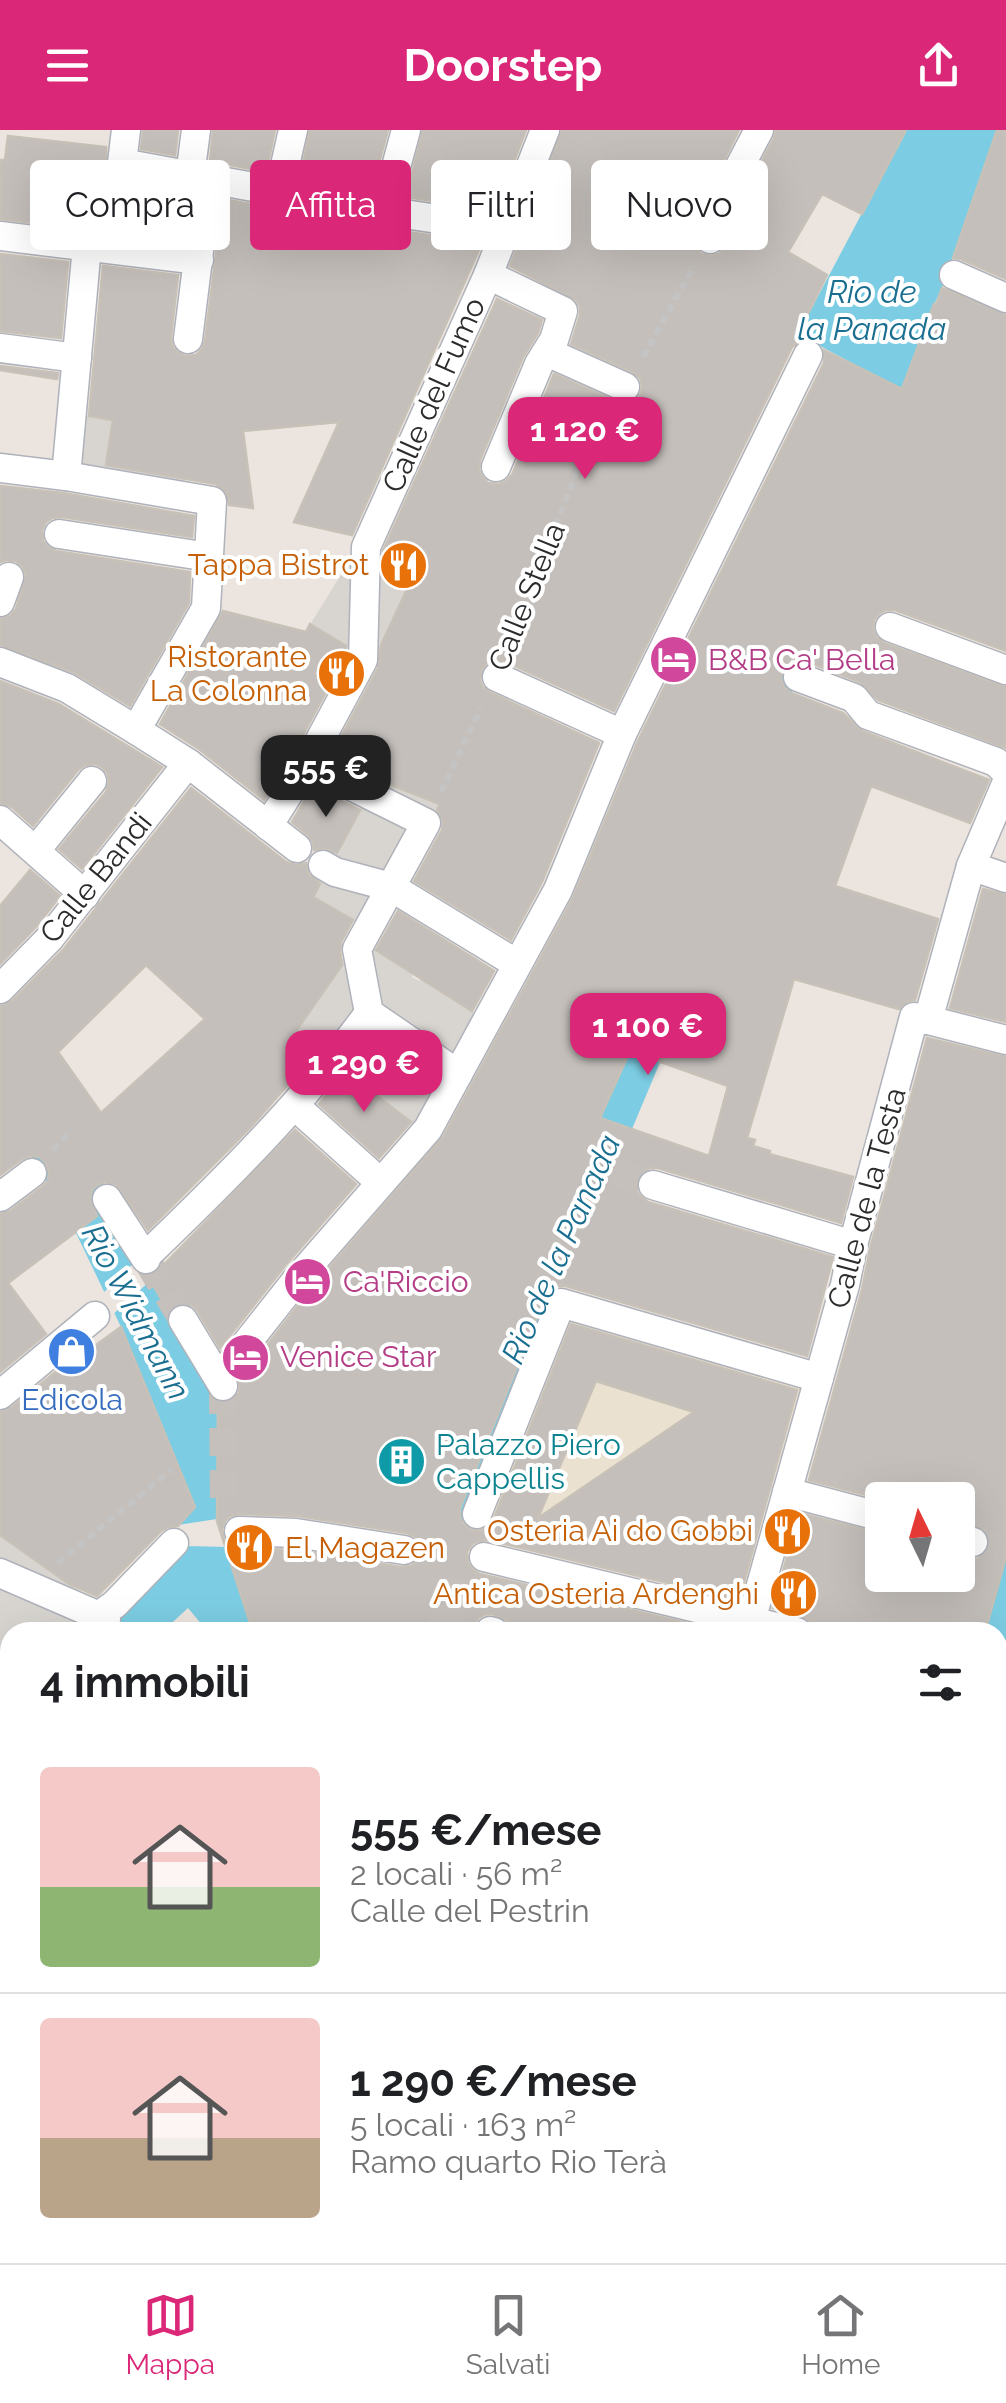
<!DOCTYPE html>
<html lang="it">
<head>
<meta charset="utf-8">
<style>
	:root { --surface:#fff; --page:#f2f2f2; --text:#202124; --muted:#757577; --line:#e0e0e0; --accent:#db2777 }
	body { margin:0; font-family:Raleway,sans-serif; background:var(--page); color:var(--text); height:100vh; display:flex; flex-direction:column; font-size:38px; white-space:nowrap }
	* { box-sizing:border-box; margin:0 }
	p { font-size:32px; color:var(--muted) }
	.icon { flex:none; width:55px; height:55px; fill:none; stroke:currentColor; stroke-width:2; stroke-linecap:round; stroke-linejoin:round }
	.map { position:relative; flex:1; overflow:hidden }
	.panel { position:absolute; left:0px; top:1492px; width:1008px; height:642px; display:flex; flex-direction:column; background:var(--surface); border-radius:30px 30px 0 0; box-shadow:0 10px 40px #0002 }
	.panel>* { flex:none }
	.banner { position:absolute; left:30px; top:30px; width:948px; height:90px; display:flex; gap:20px }
	.needle { width:65px; rotate:355deg }
	.buttons { position:absolute; left:865px; top:1352px; display:grid; gap:20px }
	.buttons a { display:grid; place-items:center; width:110px; height:110px; border-radius:10px; background:var(--surface); box-shadow:0 10px 40px #0002; font-size:50px }
	.price { position:absolute; translate:-50% -85px; padding:0 22px; border-radius:20px; background:var(--accent); color:#fff; font-size:32px; line-height:65px; filter:drop-shadow(0 2px 5px #0008) }
	.price::after { content:''; position:absolute; left:50%; top:60px; width:30px; height:22px; margin-left:-15px; background:inherit; clip-path:polygon(0 0,100% 0,50% 100%) }
	.price.active { background:#222; color:#fff }
	ul { padding:0; list-style:none }
	li { display:flex; align-items:center; gap:30px; height:250px; padding:0 40px }
	li+li { border-top:2px solid var(--line) }
	li span { display:grid; place-items:center; flex:none; width:280px; height:200px; border-radius:10px; color:#555 }
	li>.icon { margin-inline-start:auto }
	span .icon { width:120px; height:120px; fill:#fffc; stroke-width:1 }
	li b { font-size:42px }
	h2 { display:flex; justify-content:space-between; align-items:center; height:120px; padding:0 40px; font-size:42px }
	.chip { padding:0 35px; border-radius:10px; background:var(--surface); box-shadow:0 10px 40px #0002; font-size:35px; line-height:90px }
	.chip.active { background:var(--accent); color:#fff }
	header { display:flex; justify-content:space-between; align-items:center; height:130px; padding:0 40px; background:var(--accent); color:#fff; font-size:45px; font-weight:700 }
	.tab-bar { display:flex; justify-content:space-around; align-items:center; height:140px; border-top:2px solid var(--line); background:var(--surface); font-size:28px; color:var(--muted) }
	.tab-bar a { display:grid; justify-items:center; gap:5px }
	.tab-bar .active { color:var(--accent) }
	.map>svg:first-child { display:block }
	.education { fill:#ebe1d0 }
	.plaza { fill:#d8d5d1 }
	.water { fill:#7ccde3 }
	.pier { fill:#ece5df }
	.building { fill:#c4bfbb; stroke:#c7c1b8; stroke-width:2.5; fill-rule:evenodd }
	.lines { fill:none; stroke-linecap:round; stroke-linejoin:round }
	.pedestrian-tunnel { stroke:#c5c0bb; stroke-width:28; stroke-dasharray:28 14; stroke-linecap:butt }
	.pedestrian-casing { stroke:#afb2ba; stroke-width:31 }
	.path { stroke:#c4c4c4; stroke-width:6; stroke-dasharray:8 5; stroke-linecap:butt }
	.pedestrian { stroke:#fff; stroke-width:28 }
	.labels { text-anchor:middle; stroke-width:8; stroke-linejoin:round; paint-order:stroke }
	.street-label { font-size:30px; fill:#2b2b2b; stroke:#fff }
	.food-label { font-size:30px; fill:#c56008; stroke:#fff; text-anchor:end }
	.hotel-label { font-size:30px; fill:#b23c85; stroke:#fff; text-anchor:start }
	.shop-label { font-size:30px; fill:#366cbe; stroke:#fff }
	.culture-label { font-size:30px; fill:#0d838f; stroke:#fff; text-anchor:start }
	.water-label { font-size:32px; font-style:italic; fill:#1a6e90; stroke:#fff }
</style>
</head>
<body>
<header><svg class="icon" aria-label="menu" viewBox="0 0 24 24"><path d="M4 6h16M4 12h16M4 18h16"/></svg>Doorstep<svg class="icon" aria-label="share" viewBox="0 0 24 24"><path d="M12 15V3M7 8l5-5 5 5M5 13v7h14v-7"/></svg></header>
<div class="map">
<svg width="1006" height="2133" viewBox="0 0 1006 2133">
	<rect width="100%" height="100%" fill="#ece5df"/>
	<polygon class="education" points="565,1181 802,1253 754,1418 756,1419 742,1470 476,1405"/>
	<g class="plaza">
		<polygon points="76,284 113,291 190,310 184,360 62,338"/>
		<polygon points="360,414 416,440 371,537 355,522 311,493"/>
		<polygon points="376,648 441,674 369,815 413,844 412,847 419,851 422,848 480,886 417,997 330,930 296,901 337,842 336,840 362,796 308,763 325,732 331,734"/>
		<polygon points="0,1404 105,1479 104,1502 10,1502 10,1541 0,1534"/>
	</g>
	<g class="water">
		<polygon points="906,0 997,0 943,155 934,175 817,484 757,671 661,930 632,999 554,1158 448,1431 429,1502 392,1502 412,1437 597,995 641,899 874,245 798,204"/>
		<polygon points="0,895 106,1052 94,1062 142,1134 218,1265 217,1386 236,1450 251,1491 257,1502 208,1502 188,1478 162,1502 104,1502 181,1417 173,1324 121,1197 76,1103 26,1017"/>
		<polygon points="1006,1427 1006,1810 1003,1819 998,1817 998,1502 985,1502"/>
		<polygon points="10,1655 10,1735 7,1738 0,1757 0,1674"/>
		<polygon points="0,2111 10,2112 10,2125 96,2125 136,2133 0,2133"/>
		<polygon points="832,2125 883,2125 882,2133 832,2133"/>
	</g>
	<g class="pier">
		<polygon points="138,1129 151,1150 110,1187 100,1166"/>
		<polygon points="217,1375 231,1417 184,1416 174,1400 178,1395 217,1389"/>
	</g>
	<g class="building">
		<polygon points="143,0 178,0 175,25 141,19"/>
		<polygon points="213,0 275,0 266,42 210,31"/>
		<polygon points="310,0 388,0 371,61 300,48"/>
		<polygon points="423,0 526,0 495,80 406,67"/>
		<polygon points="562,0 739,0 694,89 694,116 701,124 710,126 719,124 725,118 728,96 774,8 776,0 906,0 862,84 822,64 788,122 827,145 797,206 803,209 792,217 614,581 504,531 494,530 488,532 482,539 480,550 482,556 489,562 599,613 542,752 511,810 414,751 442,700 443,691 437,680 440,674 376,649 331,626 378,538 381,515 416,440 383,426 383,421 497,169 542,190 538,203 523,227 480,330 479,340 482,347 488,353 499,354 506,351 512,345 554,244 619,273 626,274 634,272 641,263 642,256 640,248 633,242 571,214 580,185 580,177 576,170 510,136"/>
		<polygon points="997,0 1006,0 1006,149 961,129 953,128"/>
		<polygon points="8,6 106,17 106,39 112,47 189,63 183,110 0,89 0,30 5,30"/>
		<polygon points="223,69 381,98 482,113 352,405 294,392 339,292 243,301 253,378 229,375 227,363 216,354 106,335 113,290 89,286 103,136 178,145 171,207 172,215 177,222 185,226 196,225 202,219 205,211"/>
		<polygon points="0,124 68,132 61,208 0,201"/>
		<path d="M 942,158 L 1006,185 L 1006,521 L 895,480 L 886,480 L 880,483 L 874,490 L 873,499 L 876,507 L 884,513 L 1006,557 L 1006,618 L 878,570 L 860,552 L 803,530 L 794,530 L 786,534 L 782,540 L 781,549 L 784,557 L 791,563 L 843,583 L 862,601 L 989,650 L 970,693 L 871,656 L 835,756 L 938,789 L 915,870 L 908,871 L 899,879 L 794,849 L 747,1008 L 755,1010 L 753,1016 L 770,1021 L 769,1024 L 853,1047 L 841,1093 L 658,1038 L 650,1038 L 642,1042 L 636,1051 L 636,1060 L 640,1066 L 648,1072 L 833,1127 L 807,1226 L 566,1156 L 556,1156 L 549,1160 L 545,1167 L 460,1378 L 460,1387 L 463,1394 L 471,1400 L 480,1401 L 489,1397 L 493,1391 L 571,1194 L 797,1260 L 739,1470 L 488,1410 L 478,1411 L 472,1414 L 467,1422 L 468,1433 L 473,1440 L 480,1444 L 724,1502 L 511,1502 L 507,1490 L 493,1484 L 486,1484 L 478,1488 L 473,1496 L 473,1502 L 253,1502 L 217,1391 L 218,1272 L 231,1271 L 238,1265 L 240,1257 L 239,1251 L 311,1159 L 443,1007 L 573,768 L 638,611 L 824,233 L 824,220 L 902,259 L 934,174 L 936,175 ZM 630,921 L 728,956 L 709,1026 L 600,988 ZM 596,1251 L 694,1282 L 538,1388 ZM 240,1384 L 298,1386 L 407,1403 L 414,1406 L 420,1413 L 421,1424 L 418,1430 L 411,1436 L 401,1437 L 294,1420 L 237,1418 L 229,1415 L 224,1410 L 222,1399 L 225,1391 L 230,1386 Z"/>
		<polygon points="0,236 58,243 57,249 0,240"/>
		<polygon points="0,356 63,363 194,386 192,407 62,387 52,388 46,392 42,400 43,411 49,418 56,421 190,442 189,473 130,576 73,542 0,515 0,489 10,486 16,479 26,445 23,437 16,431 7,430 0,432"/>
		<polygon points="223,481 306,502 310,494 346,516 346,525 292,625 264,670 199,619 160,594"/>
		<polygon points="0,551 59,574 162,637 82,739 59,719 106,662 109,653 108,644 102,637 96,634 85,635 78,640 33,696 12,677 0,673"/>
		<polygon points="313,657 360,680 337,723 324,718 314,720 313,712 308,705 292,692"/>
		<path d="M 191,658 L 286,732 L 296,735 L 306,733 L 308,744 L 320,754 L 313,767 L 353,790 L 341,812 L 340,822 L 342,835 L 296,901 L 318,920 L 250,998 L 148,1100 L 116,1054 L 105,1052 L 97,1055 L 92,1060 L 90,1069 L 97,1086 L 8,1153 L 46,1204 L 0,1242 L 0,1084 L 10,1081 L 42,1057 L 48,1051 L 49,1042 L 45,1032 L 40,1027 L 31,1026 L 22,1029 L 0,1045 L 0,876 L 12,871 L 63,820 ZM 146,835 L 205,889 L 101,983 L 58,922 Z"/>
		<polygon points="30,740 60,766 36,797 0,834 0,776"/>
		<polygon points="983,759 1006,765 1006,892 950,878"/>
		<polygon points="398,781 494,841 472,881 376,820"/>
		<polygon points="927,908 1006,927 1006,1427 985,1502 814,1502 813,1496 808,1489 773,1478 799,1383 882,1404 882,1445 958,1445 958,1426 978,1429 986,1424 990,1416 990,1407 985,1399 958,1391 958,1370 886,1370 809,1350 862,1160 870,1119"/>
		<polygon points="345,942 411,992 379,1028 319,974"/>
		<polygon points="295,1000 356,1054 284,1137 220,1218 197,1180 191,1174 184,1173 175,1175 168,1181 148,1146 156,1143"/>
		<polygon points="121,1197 195,1377 178,1396 168,1397 161,1401 97,1466 69,1454 0,1405 0,1282 11,1278 80,1222 82,1225"/>
	</g>
	<g class="lines">
		<g class="pedestrian-tunnel">
			<polyline points="614,1042 653,1055"/>
			<polyline points="146,1129 183,1190"/>
			<polyline points="223,1256 224,1375"/>
			<polyline points="973,1412 1006,1420"/>
			<polyline points="442,1489 490,1501"/>
			<polyline points="439,1502 453,1447"/>
		</g>
		<defs>
			<g id="pedestrian">
				<polyline points="126,0 122,33 384,81 505,99"/>
				<polyline points="190,46 196,0"/>
				<polyline points="279,62 293,0"/>
				<polyline points="384,81 406,0"/>
				<polyline points="0,106 199,130"/>
				<polyline points="710,109 711,91 759,0"/>
				<polyline points="87,116 66,346 212,371 206,478 136,600"/>
				<polyline points="488,145 563,181 554,210 539,234 496,337"/>
				<polyline points="954,145 1006,168"/>
				<polyline points="188,209 208,49"/>
				<polyline points="0,218 77,228"/>
				<polyline points="547,222 625,257"/>
				<polyline points="0,338 66,346"/>
				<polyline points="59,404 209,427"/>
				<polyline points="0,472 9,447"/>
				<polyline points="890,497 1006,540"/>
				<polyline points="0,532 67,558 136,600 188,633 297,718"/>
				<polyline points="497,547 622,604"/>
				<polyline points="798,547 854,568 868,585 996,632 1006,642"/>
				<polyline points="307,634 426,693 357,819 369,883 458,944"/>
				<polyline points="0,690 85,765"/>
				<polyline points="268,696 307,634 363,530 366,417 488,145 545,0"/>
				<polyline points="36,720 92,651"/>
				<polyline points="323,735 335,742 391,757 517,834"/>
				<polyline points="971,736 1006,748"/>
				<polyline points="0,859 49,809 188,633"/>
				<polyline points="928,890 1006,910"/>
				<polyline points="295,976 380,1052"/>
				<polyline points="653,1055 853,1115"/>
				<polyline points="0,1067 32,1043"/>
				<polyline points="107,1069 146,1129"/>
				<path d="M 145,1127 C 225,1050 303,973 369,883"/>
				<polyline points="183,1190 223,1256"/>
				<polyline points="219,1248 298,1148 428,999 558,760 622,604 808,225"/>
				<polyline points="0,1265 95,1186"/>
				<polyline points="787,1362 882,1387"/>
				<polyline points="477,1384 561,1173 819,1248"/>
				<polyline points="239,1401 296,1403 404,1420"/>
				<polyline points="958,1408 973,1412"/>
				<polyline points="484,1427 797,1502"/>
				<polyline points="0,1443 106,1489"/>
				<polyline points="100,1485 115,1474 174,1413"/>
				<polyline points="490,1501 494,1502"/>
				<polyline points="750,1502 751,1491 845,1155 853,1115 914,887 928,890 971,736 1006,654"/>
				<polyline points="3,1828 10,1830"/>
				<polyline points="1006,1861 1001,1875 1006,1877"/>
				<polyline points="392,2125 393,2133"/>
				<polyline points="704,2125 709,2133"/>
			</g>
		</defs>
		<use href="#pedestrian" class="pedestrian-casing"/>
		<g class="path">
			<polyline points="643,227 693,138"/>
			<polyline points="508,517 577,341 609,286"/>
			<polyline points="441,662 481,578"/>
			<polyline points="53,1020 71,1000"/>
			<polyline points="58,1433 172,1339"/>
			<polyline points="998,1562 1006,1565"/>
		</g>
		<use href="#pedestrian" class="pedestrian"/>
	</g>
	<defs>
		<symbol id="restaurant-disc" viewBox="-11 -11 22 22"><circle r="9.5" fill="#e8710a" stroke="#fff"/><path d="M-5-6h1v4h1v-4h1v4h1v-4h1v5L-1.5 .5V6h-2V.5L-5-1ZM5-6V6H3V1.5H1.5Q1.5-4 5-6Z" fill="#fff"/></symbol>
		<symbol id="hotel-disc" viewBox="-11 -11 22 22"><circle r="9.5" fill="#d1479c" stroke="#fff"/><path d="M-6-4.5h1.5V1H6V5H4.5V3h-9V5H-6ZM-4 0a1.8 1.8 0 1 1 3.6 0ZM.5 0V-2.5h3Q6-2.5 6 0Z" fill="#fff"/></symbol>
		<symbol id="shop-disc" viewBox="-11 -11 22 22"><circle r="9.5" fill="#3f7fe0" stroke="#fff"/><path d="M-5-2.5h2.3a2.7 3.5 0 0 1 5.4 0H5L5.5 6h-11ZM-1.5-2.5h3a1.5 2.3 0 0 0-3 0Z" fill="#fff"/></symbol>
		<symbol id="building-disc" viewBox="-11 -11 22 22"><circle r="9.5" fill="#0f9aa8" stroke="#fff"/><path d="M-4-6H4V6H1V3H-1V6H-4ZM-2.5-4.3h1.7v1.8h-1.7ZM.8-4.3h1.7v1.8H.8ZM-2.5-1h1.7V.8h-1.7ZM.8-1h1.7V.8H.8Z" fill="#fff"/></symbol>
	</defs>
	<g fill-rule="evenodd">
		<use href="#restaurant-disc" x="376" y="408" width="55" height="55"/>
		<use href="#hotel-disc" x="646" y="502" width="55" height="55"/>
		<use href="#restaurant-disc" x="314" y="516" width="55" height="55"/>
		<use href="#hotel-disc" x="280" y="1124" width="55" height="55"/>
		<use href="#shop-disc" x="44" y="1194" width="55" height="55"/>
		<use href="#hotel-disc" x="218" y="1200" width="55" height="55"/>
		<use href="#building-disc" x="374" y="1304" width="55" height="55"/>
		<use href="#restaurant-disc" x="760" y="1374" width="55" height="55"/>
		<use href="#restaurant-disc" x="222" y="1390" width="55" height="55"/>
		<use href="#restaurant-disc" x="766" y="1436" width="55" height="55"/>
	</g>
	<g class="labels">
		<g class="street-label">
			<text transform="translate(434 265) rotate(-66)" y="10">Calle del Fumo</text>
			<text transform="translate(527 467) rotate(-68)" y="10">Calle Stella</text>
			<text transform="translate(96 748) rotate(-51)" y="10">Calle Bandi</text>
			<text transform="translate(867 1068) rotate(-75)" y="10">Calle de la Testa</text>
		</g>
		<g class="food-label">
			<text x="369" y="445">Tappa Bistrot</text>
			<text x="307" y="537">Ristorante<tspan x="307" dy="34">La Colonna</tspan></text>
			<text x="753" y="1411">Osteria Ai do Gobbi</text>
			<text x="285" y="1428" text-anchor="start">El Magazen</text>
			<text x="759" y="1474">Antica Osteria Ardenghi</text>
		</g>
		<g class="hotel-label">
			<text x="708" y="540">B&amp;B Ca' Bella</text>
			<text x="343" y="1162">Ca'Riccio</text>
			<text x="280" y="1237">Venice Star</text>
		</g>
		<g class="shop-label">
			<text x="72" y="1280">Edicola</text>
		</g>
		<g class="culture-label">
			<text x="436" y="1325">Palazzo Piero<tspan x="436" dy="34">Cappellis</tspan></text>
		</g>
		<g class="water-label">
			<text x="872" y="173">Rio de<tspan x="872" dy="37">la Panada</tspan></text>
			<text transform="translate(561 1119) rotate(-66)" y="11">Rio de la Panada</text>
			<text transform="translate(136 1182) rotate(62)" y="11">Rio Widmann</text>
		</g>
	</g>
</svg>
<div class="buttons">
<a><svg class="needle" viewBox="-14 -14 28 28"><path d="M0-13l5 13h-10z" fill="#e53935"/><path d="M0 13l5-13h-10z" fill="#757577"/></svg></a>
</div>
<b class="price" style="left:585px;top:352px">1 120 €</b>
<b class="price active" style="left:326px;top:690px">555 €</b>
<b class="price" style="left:648px;top:948px">1 100 €</b>
<b class="price" style="left:364px;top:985px">1 290 €</b>
<div class="banner">
<a class="chip">Compra</a>
<a class="chip active">Affitta</a>
<a class="chip">Filtri</a>
<a class="chip">Nuovo</a>
</div>
<section class="panel">
<h2>4 immobili<svg class="icon" aria-label="filters" viewBox="0 0 24 24"><path d="M4 7h16M4 17h16"/><circle cx="9" cy="7" r="2"/><circle cx="15" cy="17" r="2"/></svg></h2>
<ul>
<li><span style="background:linear-gradient(#f6c9c9 60%,#8fb573 0)"><svg class="icon" aria-label="home" viewBox="0 0 24 24"><path d="M3 11l9-7 9 7M6 9v11h12V9"/></svg></span><div><b>555 €/mese</b><p>2 locali · 56 m²</p><p>Calle del Pestrin</p></div></li>
<li><span style="background:linear-gradient(#f6c9c9 60%,#b9a48a 0)"><svg class="icon" aria-label="home" viewBox="0 0 24 24"><path d="M3 11l9-7 9 7M6 9v11h12V9"/></svg></span><div><b>1 290 €/mese</b><p>5 locali · 163 m²</p><p>Ramo quarto Rio Terà</p></div></li>
</ul>
</section>
</div>
<nav class="tab-bar">
<a class="active"><svg class="icon" aria-label="map" viewBox="0 0 24 24"><path d="M3 6l6-2 6 2 6-2v14l-6 2-6-2-6 2zM9 4v14M15 6v14"/></svg>Mappa</a>
<a><svg class="icon" aria-label="saved" viewBox="0 0 24 24"><path d="M7 4h10v16l-5-4-5 4z"/></svg>Salvati</a>
<a><svg class="icon" aria-label="home" viewBox="0 0 24 24"><path d="M3 11l9-7 9 7M6 9v11h12V9"/></svg>Home</a>
</nav>
</body>
</html>
